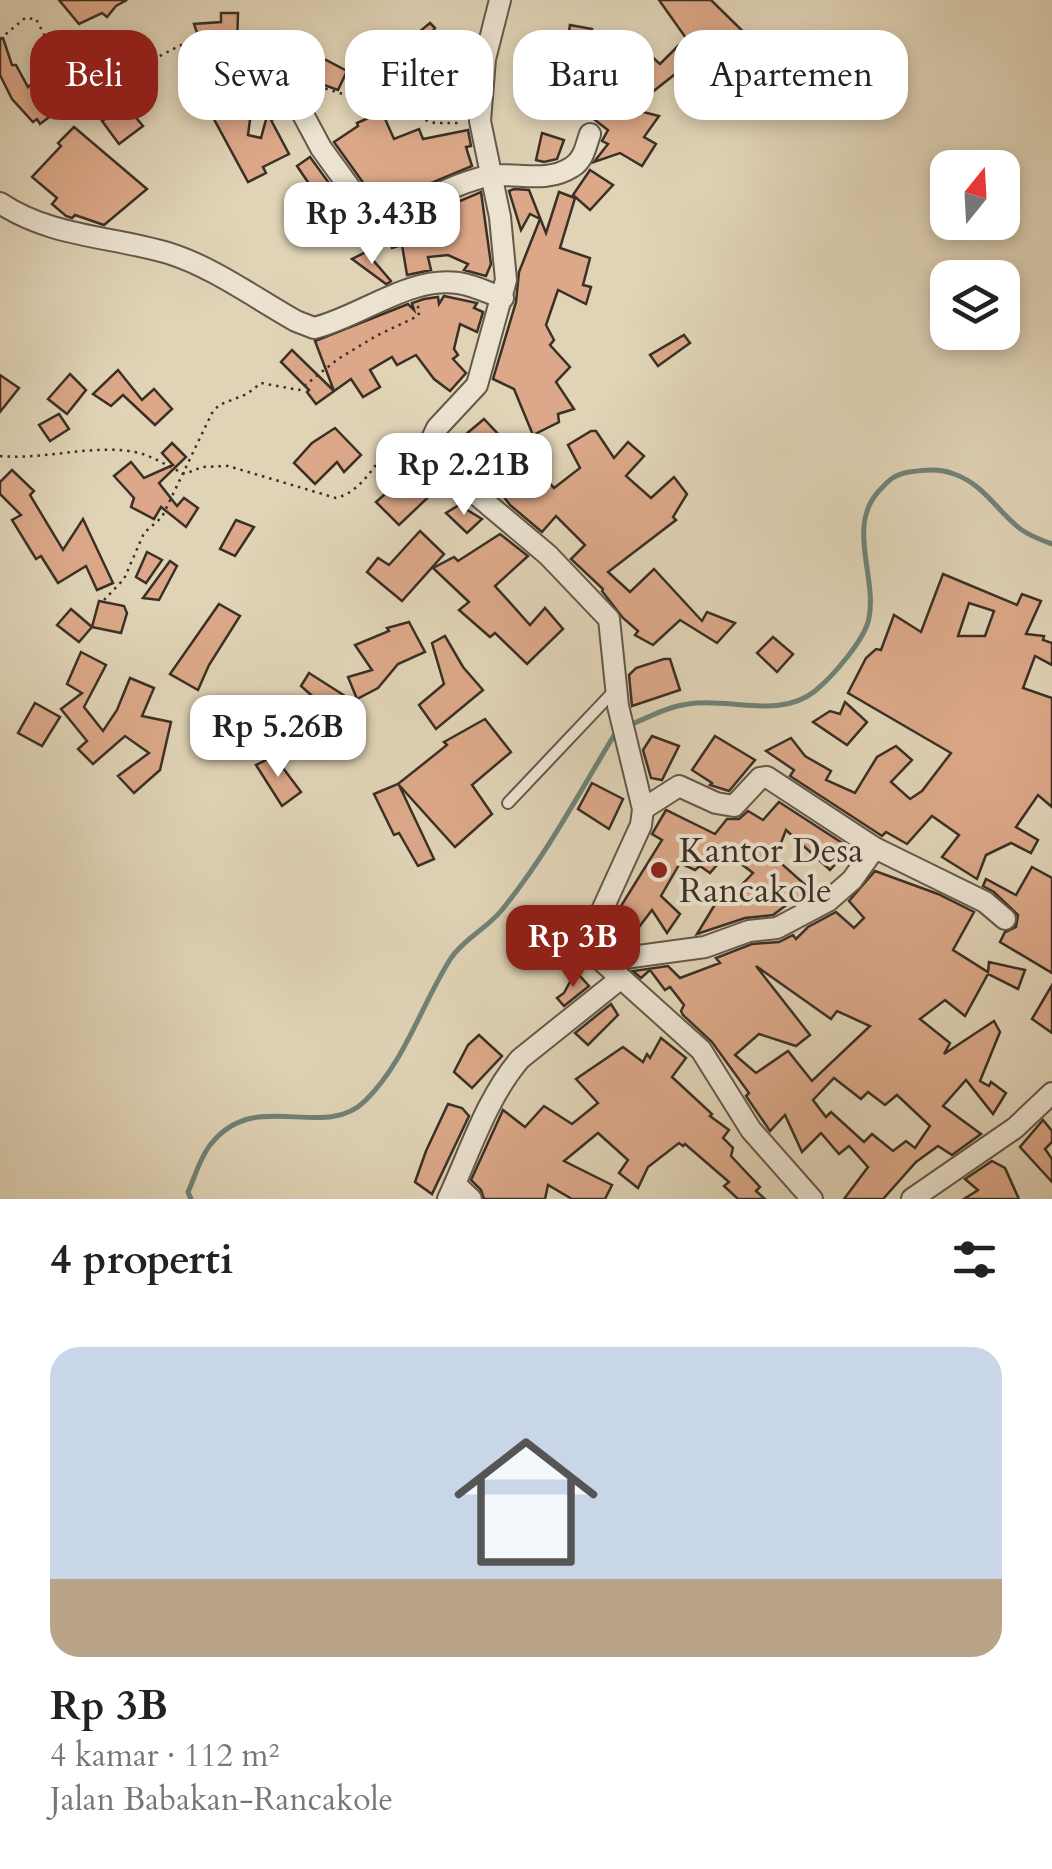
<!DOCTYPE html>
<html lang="id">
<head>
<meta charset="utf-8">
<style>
	:root { --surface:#fff; --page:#f2f2f2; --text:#222; --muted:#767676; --accent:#8f2418 }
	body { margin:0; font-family:Cardo,serif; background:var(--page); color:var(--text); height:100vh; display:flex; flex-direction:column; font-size:38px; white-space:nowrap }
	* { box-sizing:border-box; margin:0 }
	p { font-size:32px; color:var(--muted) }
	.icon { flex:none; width:55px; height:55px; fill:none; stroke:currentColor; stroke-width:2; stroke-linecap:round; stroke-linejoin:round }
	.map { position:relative; height:1199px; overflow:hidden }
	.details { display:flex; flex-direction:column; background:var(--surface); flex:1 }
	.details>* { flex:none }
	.hud { position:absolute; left:30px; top:30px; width:992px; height:90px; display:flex; gap:20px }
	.needle { width:65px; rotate:18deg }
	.buttons { position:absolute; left:930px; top:150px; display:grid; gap:20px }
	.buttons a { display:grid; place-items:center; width:90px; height:90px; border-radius:20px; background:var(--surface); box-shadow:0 5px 15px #0003; font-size:50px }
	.price { position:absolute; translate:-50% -85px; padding:0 22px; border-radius:20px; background:#fff; color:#222; font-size:32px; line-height:65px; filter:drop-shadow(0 2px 5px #0008) }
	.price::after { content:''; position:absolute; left:50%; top:60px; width:30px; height:22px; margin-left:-15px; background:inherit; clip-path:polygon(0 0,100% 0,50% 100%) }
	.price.current { background:var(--accent); color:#fff }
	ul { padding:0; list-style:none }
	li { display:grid; align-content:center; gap:20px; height:530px; padding:0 50px }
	li span { display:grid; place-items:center; height:310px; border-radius:30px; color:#555 }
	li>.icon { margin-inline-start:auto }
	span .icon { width:180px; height:180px; fill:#fffc; stroke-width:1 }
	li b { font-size:42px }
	h2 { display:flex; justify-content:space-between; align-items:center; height:120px; padding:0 50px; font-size:42px }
	.pill { padding:0 35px; border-radius:30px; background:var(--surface); box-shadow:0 5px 15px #0003; font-size:35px; line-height:90px }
	.pill.current { background:var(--accent); color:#fff }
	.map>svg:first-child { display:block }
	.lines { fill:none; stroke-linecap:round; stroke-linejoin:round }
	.stream { stroke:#708277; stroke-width:5 }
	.building { fill:#dca889; stroke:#3a3025; stroke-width:2.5; fill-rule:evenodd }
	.service-casing { stroke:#645949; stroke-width:14 }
	.minor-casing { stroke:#645949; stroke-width:24 }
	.path { stroke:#3a3025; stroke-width:2.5; stroke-dasharray:2.5 5; stroke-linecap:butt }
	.service { stroke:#ebe2d0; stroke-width:10 }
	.minor { stroke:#ebe2d0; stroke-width:20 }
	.poi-dot { fill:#8f2418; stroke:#ebe2d0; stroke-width:4 }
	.labels { text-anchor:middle; stroke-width:8; stroke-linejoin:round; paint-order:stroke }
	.poi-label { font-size:35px; fill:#3a3025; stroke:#ebe2d0; text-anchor:start }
</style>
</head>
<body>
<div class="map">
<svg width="1052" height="1199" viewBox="0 0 1052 1199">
	<rect width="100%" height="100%" fill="#e0d3b6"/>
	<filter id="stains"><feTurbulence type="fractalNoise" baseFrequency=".002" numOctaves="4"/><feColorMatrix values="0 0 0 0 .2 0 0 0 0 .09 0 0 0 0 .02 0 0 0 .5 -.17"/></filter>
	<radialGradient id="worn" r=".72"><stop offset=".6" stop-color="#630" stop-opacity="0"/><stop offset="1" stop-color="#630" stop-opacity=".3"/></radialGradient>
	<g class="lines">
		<g class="stream">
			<path d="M 630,725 C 649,717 667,707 688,704 C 728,697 779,720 815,691 C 832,677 865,640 869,618 C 877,577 847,527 878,492 C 889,480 893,475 909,472 C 924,470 939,468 954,474 C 983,484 996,509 1018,527 C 1027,535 1041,540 1052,544"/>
			<path d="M 191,1199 L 188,1192 C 195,1177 200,1157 211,1144 C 256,1087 323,1142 365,1101 C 405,1062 421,1005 451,958 C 465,938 486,929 501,911 C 546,856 579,793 616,732"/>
		</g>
	</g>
	<g class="building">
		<polygon points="59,0 127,0 116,6 107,17 102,13 79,24"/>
		<polygon points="659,0 711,0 762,50 740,72 713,36 679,71 631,109 659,116 644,137 656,144 642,166 620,153 594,162 608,144 602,141 608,130 565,97 583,72 621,99 631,78 650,55 660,64 686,38"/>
		<polygon points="221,13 238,13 237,48 204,54 194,24 221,22"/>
		<polygon points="430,23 435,28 399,79 382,59 399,41 407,42"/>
		<polygon points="570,25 592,29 586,65 564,61"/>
		<polygon points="3,38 12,65 16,65 28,87 34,82 51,101 51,107 47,109 52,115 40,124 37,119 33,122 12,99 0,75 0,39"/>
		<polygon points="240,39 260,42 248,135 261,138 274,90 287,114 271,120 289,154 263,167 266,173 248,182 208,108 243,93 234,70"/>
		<polygon points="285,52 326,60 347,71 338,90 298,76 291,66 282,64"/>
		<polygon points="127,107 143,126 119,144 102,121"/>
		<polygon points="382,112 394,139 419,129 423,139 468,130 471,146 466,147 472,166 379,205 334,142 358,126 357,123"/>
		<polygon points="74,127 147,189 104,225 75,215 72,218 66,216 52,204 57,198 32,177 61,146 58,143"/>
		<polygon points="542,133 564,140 557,159 544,162 536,160"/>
		<polygon points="310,157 350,212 335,225 324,209 317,213 312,201 318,197 297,166"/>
		<polygon points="590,170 613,185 590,210 573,195"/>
		<polygon points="514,189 529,190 546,233 559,192 575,198 560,248 590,258 583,285 591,287 586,304 558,290 546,325 554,340 550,345 570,367 556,382 574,409 558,414 559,422 533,435 514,389 493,379 516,302 519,272 540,219 530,214 521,230 509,191"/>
		<polygon points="481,192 491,264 486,276 464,270 468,264 448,255 428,257 431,270 407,275 402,245 392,248 389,231"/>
		<polygon points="366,252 391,281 390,282 386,284 352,259"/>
		<polygon points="444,296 477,303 474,308 483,312 477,332 460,324 454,349 458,355 453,359 466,373 450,391 434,379 416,355 397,365 392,357 370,370 380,387 363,397 351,379 316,404 307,392 309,390 281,362 292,350 334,391 315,341 408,304 414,310 412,303 424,299 438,297 439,304"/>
		<polygon points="684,335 690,343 658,366 650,355"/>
		<polygon points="118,370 142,400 154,389 172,409 155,425 123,395 111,406 93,394"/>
		<polygon points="70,374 86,390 67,414 48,399"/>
		<polygon points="0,375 19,388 0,412"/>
		<polygon points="59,414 69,429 50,441 39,425"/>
		<polygon points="484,419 499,435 493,440 518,476 533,464 554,488 580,468 568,445 591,431 596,431 614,458 628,442 644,456 626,476 651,498 674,477 687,494 673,517 676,520 608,572 630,592 654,569 702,621 707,612 735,623 717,643 680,620 653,645 635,635 638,631 623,618 602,591 603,589 571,559 585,545 556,516 542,532 510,505 485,472 479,479 469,470 471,468 452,446"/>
		<polygon points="335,428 361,455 344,472 337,462 315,484 294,463 312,443"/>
		<polygon points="172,443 186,457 159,483 177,506 184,498 198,508 186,527 161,507 154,519 131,507 134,498 114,476 131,462 144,478 173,465 162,453"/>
		<polygon points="420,462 441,485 399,525 376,502 401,480 397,474"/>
		<polygon points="12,470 34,491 30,495 63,550 83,519 113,583 97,590 86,566 58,583 41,556 36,559 12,520 21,515 0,494 0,482"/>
		<polygon points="459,505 482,519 467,533 446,513"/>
		<polygon points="236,520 254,527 235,556 220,549"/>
		<polygon points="420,531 444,554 402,601 367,572 378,558 389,565"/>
		<polygon points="500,534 528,556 495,586 530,625 545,608 563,629 527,664 495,633 490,637 459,610 469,602 433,568 454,557 458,561"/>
		<polygon points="147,552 162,560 146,583 136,577"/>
		<polygon points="170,561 177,566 159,600 143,598"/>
		<path d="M 943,574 L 1017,605 L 1022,594 L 1041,601 L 1026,634 L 1044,636 L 1043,640 L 1052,643 L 1052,665 L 1035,656 L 1023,688 L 1052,698 L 1052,807 L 1038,795 L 1016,827 L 1038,840 L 1031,853 L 1011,843 L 986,855 L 977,879 L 942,857 L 959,835 L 932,816 L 907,844 L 886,832 L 882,836 L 790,776 L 794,770 L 766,751 L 791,738 L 805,756 L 831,771 L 826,780 L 855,793 L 877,757 L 896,746 L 912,760 L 891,782 L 910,799 L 922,791 L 951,753 L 848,693 L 866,658 L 876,649 L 881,650 L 894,615 L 921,632 ZM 969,603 L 994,611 L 985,636 L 958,636 Z"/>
		<polygon points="99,601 124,606 127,613 121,633 92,627"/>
		<polygon points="219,604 240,616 209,665 198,690 170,674"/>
		<polygon points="71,609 92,627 79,642 57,625"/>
		<polygon points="409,622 425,652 398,664 378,688 357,699 348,677 372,670 355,645 389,631 387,628"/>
		<polygon points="445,636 463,667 483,690 436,729 419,705 444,684 432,643"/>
		<polygon points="773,637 793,654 777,672 757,653"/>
		<polygon points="81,652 106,665 84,707 103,731 117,710 130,678 154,688 142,716 171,722 160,770 134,793 118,776 149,753 125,736 93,764 78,749 87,741 61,709 82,693 67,684"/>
		<polygon points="664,659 670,659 680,690 632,706 629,675 636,668"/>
		<polygon points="309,673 353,701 345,705 355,716 322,733 308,712 320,703 301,686"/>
		<polygon points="845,702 867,722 847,745 813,722 830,711 840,714"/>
		<polygon points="35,703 60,717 42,746 18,733"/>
		<polygon points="485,719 511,752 472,785 492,814 455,847 399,785 434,859 418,866 399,833 394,835 374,794 398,784 447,745 444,742"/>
		<polygon points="652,736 679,746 662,780 651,778 643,750"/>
		<polygon points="715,736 755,760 729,791 710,785 712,783 692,770"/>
		<polygon points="274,756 301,792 282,806 256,765"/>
		<polygon points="592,783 623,799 609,829 578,809"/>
		<polygon points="779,802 850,848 830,870 786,830 775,858 810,889 798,900 796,898 773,915 745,918 697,934 717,901 728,894 730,897 753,873 727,853 710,873 700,866 695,870 680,863 661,896 680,914 667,933 652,910 633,935 613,919 662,840 652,834 666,810 715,834 727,819 739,819 748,811 763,820"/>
		<polygon points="1032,867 1052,878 1052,973 1000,942 1005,932 1016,927 1018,915 994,892 983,886 986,879 1016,895"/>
		<path d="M 875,871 L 938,894 L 974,912 L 953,950 L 988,972 L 989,962 L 1025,970 L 1018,989 L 988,974 L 965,1016 L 945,1000 L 920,1019 L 950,1043 L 944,1054 L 994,1021 L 1000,1032 L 980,1081 L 989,1086 L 991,1082 L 1006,1093 L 993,1114 L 966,1080 L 943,1106 L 981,1134 L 952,1155 L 938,1146 L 916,1162 L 883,1199 L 844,1199 L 868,1167 L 849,1146 L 839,1154 L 821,1133 L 802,1152 L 785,1115 L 770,1131 L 746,1096 L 749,1093 L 712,1042 L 683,1015 L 681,1011 L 684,1005 L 670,987 L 665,990 L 650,970 L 641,978 L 633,971 L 668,966 L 680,978 L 720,963 L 716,958 L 752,944 L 779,942 L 793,935 L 796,939 L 808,927 L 836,912 L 854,928 L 864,918 L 849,901 ZM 756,966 L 831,1019 L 837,1011 L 870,1026 L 812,1081 L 788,1051 L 756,1073 L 735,1055 L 759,1034 L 796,1046 L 810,1035 ZM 834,1078 L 861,1099 L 868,1092 L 885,1105 L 897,1095 L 930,1126 L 915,1148 L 906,1141 L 893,1151 L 872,1134 L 864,1142 L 831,1112 L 826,1117 L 813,1100 Z"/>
		<polygon points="580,976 589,986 564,1006 557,998 564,993 572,978"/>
		<polygon points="1052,985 1052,1033 1032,1019"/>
		<polygon points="611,1004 618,1015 588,1045 575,1033"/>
		<polygon points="479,1035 502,1056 472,1088 454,1072 468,1045"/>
		<polygon points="661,1038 686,1058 672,1077 712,1114 710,1116 729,1130 723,1138 733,1148 731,1156 760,1187 756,1191 765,1199 738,1199 724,1186 729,1182 685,1144 683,1146 679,1143 648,1167 638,1188 619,1173 628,1160 598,1133 564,1161 612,1185 605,1199 572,1199 548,1185 545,1199 484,1199 481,1190 471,1180 503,1110 525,1127 544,1106 572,1124 598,1103 576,1079 623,1047 643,1062 647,1054 650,1058"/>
		<polygon points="448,1104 462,1108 469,1116 432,1194 415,1182 426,1151"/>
		<polygon points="1043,1120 1052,1131 1052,1142 1045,1149 1052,1159 1052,1182 1020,1147"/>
		<polygon points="992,1161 1005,1168 1019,1199 964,1199 978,1190 965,1179"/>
	</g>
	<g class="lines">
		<defs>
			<polyline id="service" points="508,803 614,691"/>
			<g id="minor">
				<polyline points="500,0 485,59 480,121 500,217 506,280 477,385 437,428 428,447 434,459 548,555 609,619 618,706 643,809 641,825 599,917 602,961 701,1050 751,1130 812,1199"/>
				<path d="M 283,77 L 321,148 L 374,221 C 413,211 448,184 489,176 C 517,172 546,184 572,167 C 584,160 586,145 590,134"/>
				<path d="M 0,203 C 51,237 110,236 168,253 C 213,267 255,298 296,321 L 314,328 C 360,317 409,276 458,283 C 473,285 489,293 503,298"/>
				<polyline points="643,809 679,786 716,803 734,806 760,778 767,777 875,848 985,902 1005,919"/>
				<polyline points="602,961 705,947 749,931 777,928 828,901 852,880 875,848"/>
				<polyline points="455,1184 471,1199"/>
				<path d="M 448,1199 C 470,1152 486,1099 520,1059 L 620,979"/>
				<polyline points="912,1199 1015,1128 1052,1093"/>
			</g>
		</defs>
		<use href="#service" class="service-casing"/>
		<use href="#minor" class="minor-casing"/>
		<g class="path">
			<polyline points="0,39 25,18 36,19 61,67 87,100 136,68 189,41 198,45 205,67 227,74 264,75"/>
			<polyline points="311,84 435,123 461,123"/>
			<path d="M 0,456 C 45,460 91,444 135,452 C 154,456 168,467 185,474 L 202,467 L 228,466 L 336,498 C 373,489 382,436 414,436"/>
			<polyline points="104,600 124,579 144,533 162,517 212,413 219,405 247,394 261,383 299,390 338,359 376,336 418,316 420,311 417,305"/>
		</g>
		<use href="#service" class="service"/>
		<use href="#minor" class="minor"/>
	</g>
	<circle class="poi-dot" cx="659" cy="870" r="10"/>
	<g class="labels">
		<g class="poi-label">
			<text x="679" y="862">Kantor Desa<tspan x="679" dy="40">Rancakole</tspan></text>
		</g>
	</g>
	<rect width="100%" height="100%" filter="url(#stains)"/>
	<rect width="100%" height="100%" fill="url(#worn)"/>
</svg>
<div class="buttons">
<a><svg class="needle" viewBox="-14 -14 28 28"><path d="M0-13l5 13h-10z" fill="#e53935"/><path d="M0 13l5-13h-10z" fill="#767676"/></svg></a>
<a><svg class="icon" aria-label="layers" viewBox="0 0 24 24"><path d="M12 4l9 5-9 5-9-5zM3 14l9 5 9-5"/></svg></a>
</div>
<b class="price" style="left:372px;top:267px">Rp 3.43B</b>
<b class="price" style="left:464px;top:518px">Rp 2.21B</b>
<b class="price" style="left:278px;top:780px">Rp 5.26B</b>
<b class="price current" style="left:573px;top:990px">Rp 3B</b>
<div class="hud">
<a class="pill current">Beli</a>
<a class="pill">Sewa</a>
<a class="pill">Filter</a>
<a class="pill">Baru</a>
<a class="pill">Apartemen</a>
</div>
</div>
<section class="details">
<h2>4 properti<svg class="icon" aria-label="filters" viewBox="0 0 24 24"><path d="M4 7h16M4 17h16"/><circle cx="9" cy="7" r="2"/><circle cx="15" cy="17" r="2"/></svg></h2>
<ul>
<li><span style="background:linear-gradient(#c9d6e8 75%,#b9a48a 0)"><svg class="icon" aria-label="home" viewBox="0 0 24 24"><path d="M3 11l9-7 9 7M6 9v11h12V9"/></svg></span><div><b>Rp 3B</b><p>4 kamar · 112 m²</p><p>Jalan Babakan-Rancakole</p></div></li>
</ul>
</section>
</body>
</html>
